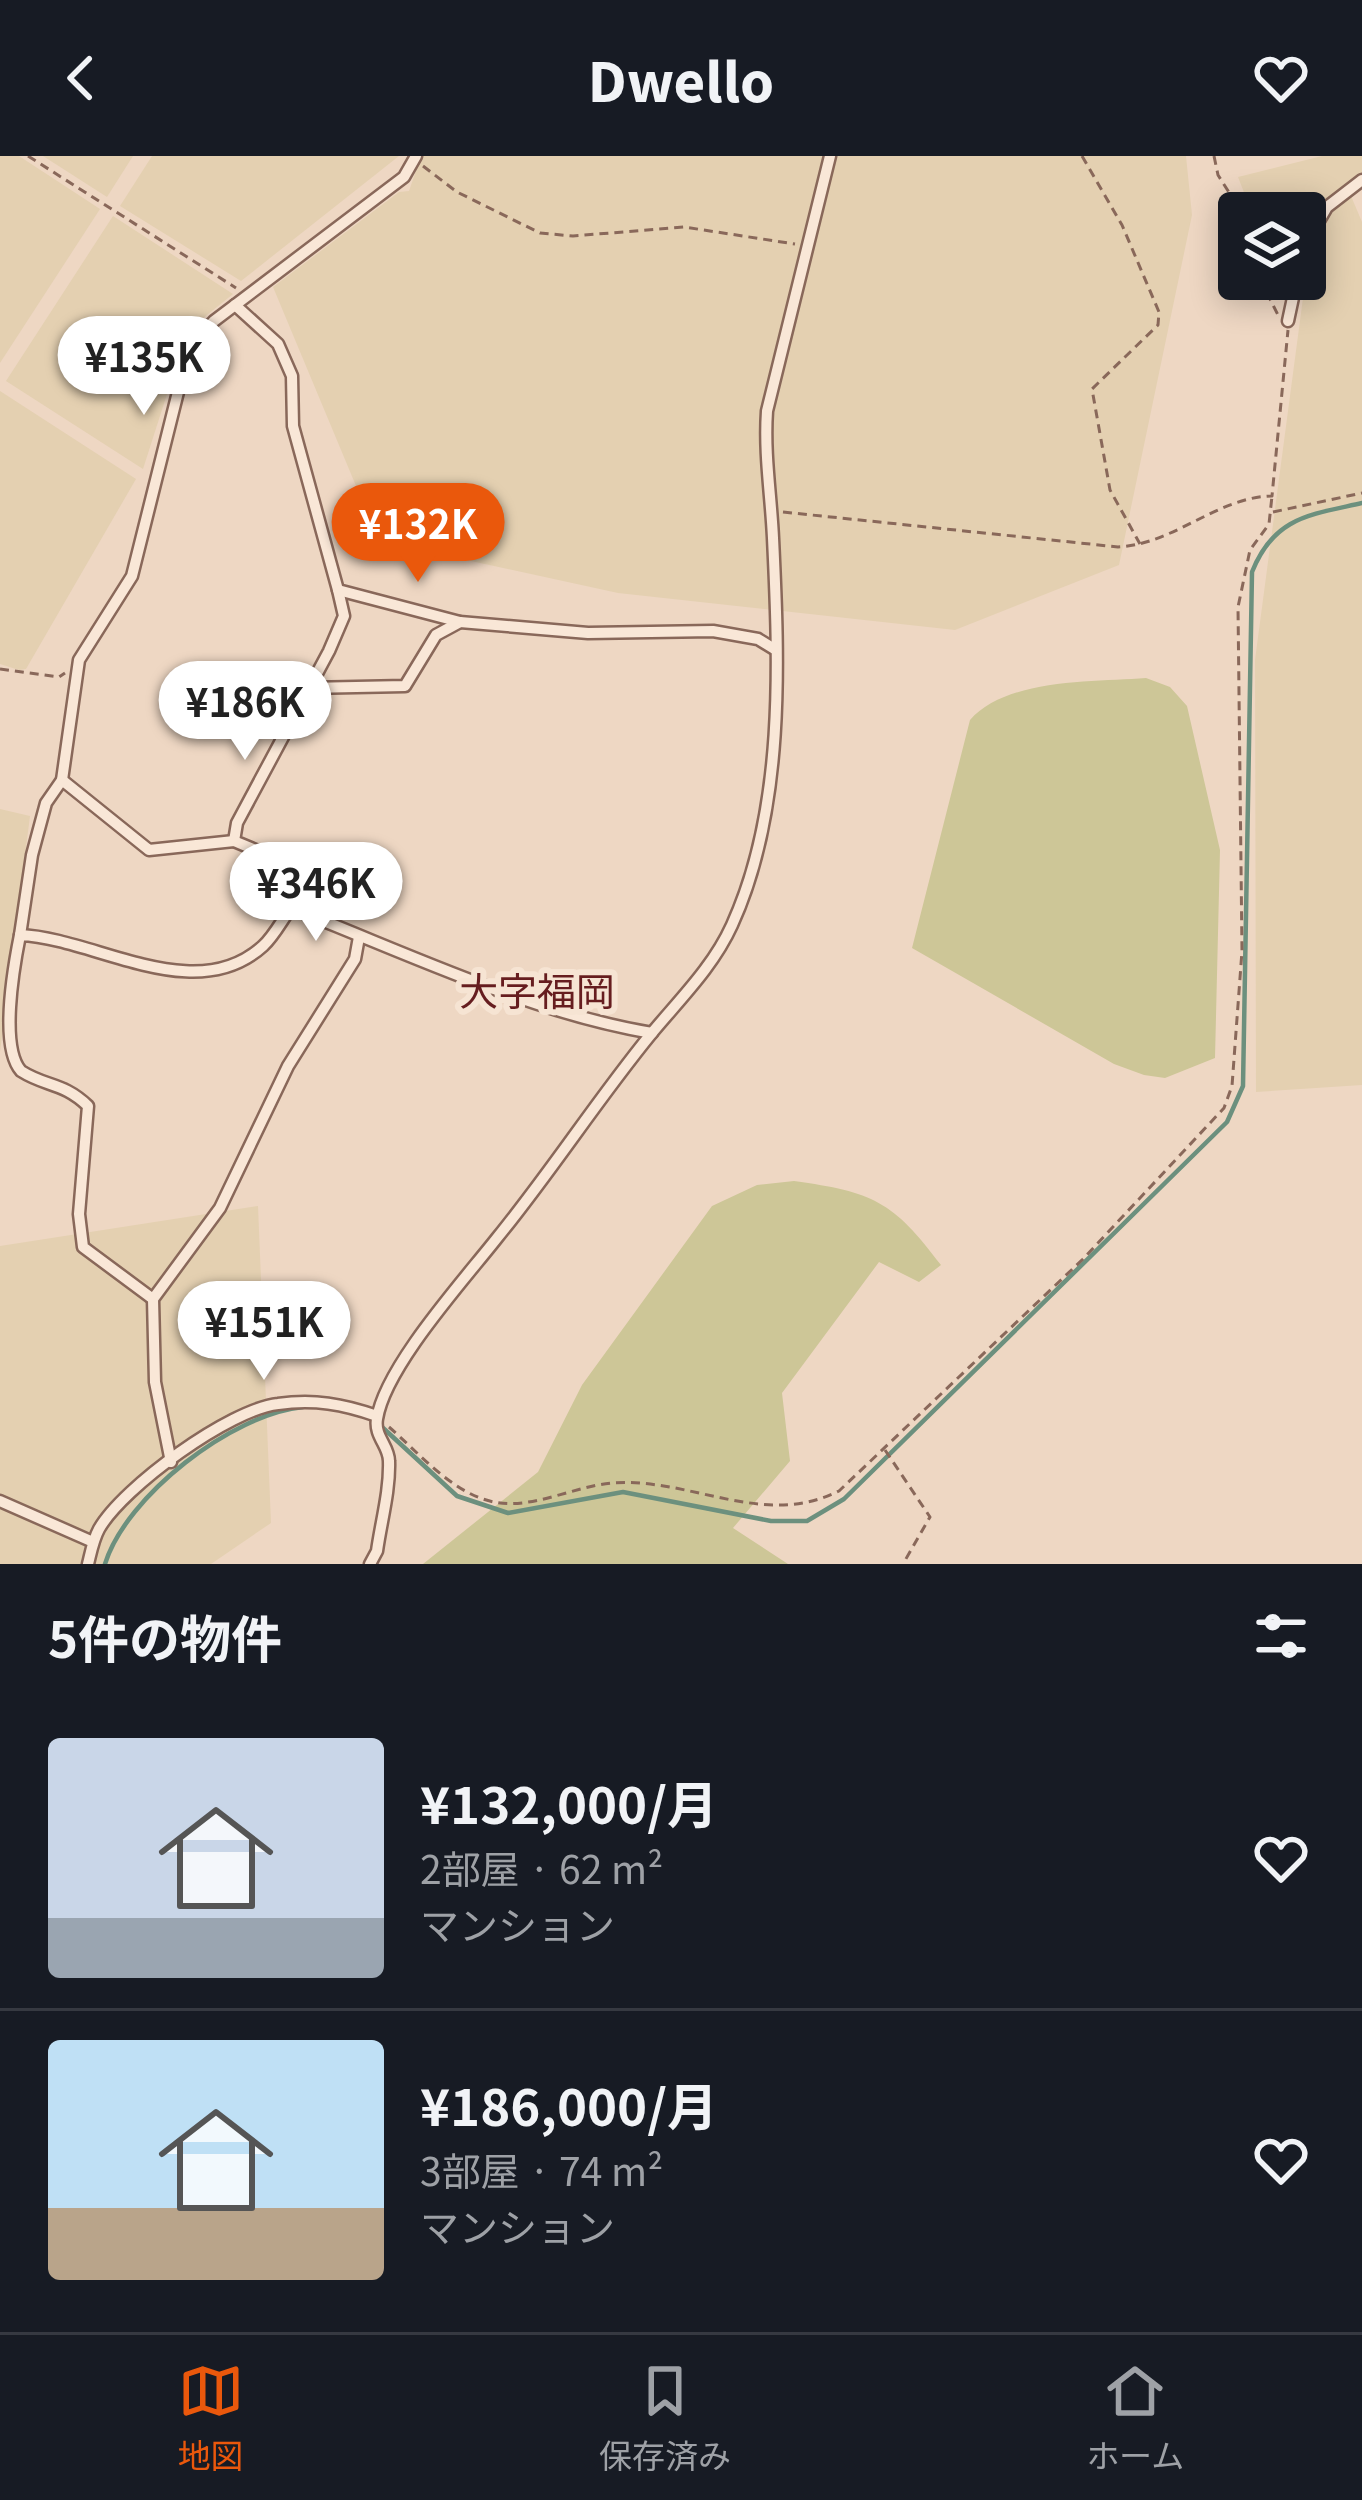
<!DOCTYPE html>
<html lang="ja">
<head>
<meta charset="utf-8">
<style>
	:root { --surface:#171b24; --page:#242831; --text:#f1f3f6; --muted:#9ea1a6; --line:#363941; --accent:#ea580c }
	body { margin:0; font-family:Georgia,"Noto Sans JP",serif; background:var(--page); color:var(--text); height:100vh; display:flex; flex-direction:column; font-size:45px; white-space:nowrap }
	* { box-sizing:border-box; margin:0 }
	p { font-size:39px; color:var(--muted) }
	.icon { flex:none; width:66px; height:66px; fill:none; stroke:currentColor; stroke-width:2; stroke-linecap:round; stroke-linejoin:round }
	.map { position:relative; height:1408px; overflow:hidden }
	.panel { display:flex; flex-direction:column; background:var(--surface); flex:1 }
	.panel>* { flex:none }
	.fabs { position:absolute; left:1218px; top:36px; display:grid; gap:24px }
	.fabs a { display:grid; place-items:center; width:108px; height:108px; border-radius:12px; background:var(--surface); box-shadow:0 6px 30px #0003; font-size:60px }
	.price { position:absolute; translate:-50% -102px; padding:0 27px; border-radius:42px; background:#fff; color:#222; font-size:39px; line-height:78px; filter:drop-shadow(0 3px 6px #0008) }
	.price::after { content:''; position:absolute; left:50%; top:72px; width:36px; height:27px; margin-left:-18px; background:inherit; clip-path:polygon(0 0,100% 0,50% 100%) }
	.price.selected { background:var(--accent); color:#fff }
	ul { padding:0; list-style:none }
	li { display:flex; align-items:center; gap:36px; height:300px; padding:0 48px }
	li+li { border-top:3px solid var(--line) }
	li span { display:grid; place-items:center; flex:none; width:336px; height:240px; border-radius:12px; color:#555 }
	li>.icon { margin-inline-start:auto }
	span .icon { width:144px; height:144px; fill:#fffc; stroke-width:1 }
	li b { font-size:51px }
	h2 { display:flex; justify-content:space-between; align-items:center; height:144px; padding:0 48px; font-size:51px }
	header { display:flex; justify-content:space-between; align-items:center; height:156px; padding:0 48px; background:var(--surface); font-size:54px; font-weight:800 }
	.tabs { display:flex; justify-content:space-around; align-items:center; height:168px; border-top:3px solid var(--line); background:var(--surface); font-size:33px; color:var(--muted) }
	.tabs a { display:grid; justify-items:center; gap:6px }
	.tabs .selected { color:var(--accent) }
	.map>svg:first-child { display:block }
	.farmland { fill:#e4d0b1 }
	.green { fill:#cdc697 }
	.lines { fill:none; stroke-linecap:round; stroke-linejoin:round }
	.stream { stroke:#6c907e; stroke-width:4.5 }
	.minor-casing { stroke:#89685a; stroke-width:15 }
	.path { stroke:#89685a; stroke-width:3; stroke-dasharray:9 6; stroke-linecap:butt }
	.minor { stroke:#f9e7d7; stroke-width:10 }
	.labels { text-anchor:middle; stroke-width:12; stroke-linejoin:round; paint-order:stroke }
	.quarter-label { font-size:39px; fill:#661d1f; stroke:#f6e4d3 }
</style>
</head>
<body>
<header><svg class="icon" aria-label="back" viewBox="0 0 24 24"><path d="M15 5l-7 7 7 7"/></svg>Dwello<svg class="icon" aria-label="heart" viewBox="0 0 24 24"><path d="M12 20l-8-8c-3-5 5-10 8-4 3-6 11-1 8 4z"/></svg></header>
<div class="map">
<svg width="1362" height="1408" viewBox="0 0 1362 1408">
	<rect width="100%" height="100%" fill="#eed7c3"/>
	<g class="farmland">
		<polygon points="0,0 19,0 100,53 0,207"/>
		<polygon points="43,0 133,0 107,41"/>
		<polygon points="152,0 399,0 241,125 120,50"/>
		<polygon points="421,0 1186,0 1192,59 1119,409 955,474 618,437 379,385 273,131 399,36 409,35"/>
		<polygon points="1322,0 1362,0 1362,29 1351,40 1362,66 1362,929 1256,936 1255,504 1303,142 1290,123 1305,123 1305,57 1252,57 1238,21"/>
		<polygon points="113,60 233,138 197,167 184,185 143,313 6,225"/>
		<polygon points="0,235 136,323 26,513 19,514 0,508"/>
		<polygon points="0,653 30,660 0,896"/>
		<polygon points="258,1050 271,1367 211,1408 0,1408 0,1090"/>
	</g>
	<g class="green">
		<path d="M 1146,522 L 1170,531 L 1187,550 L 1220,694 L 1215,902 L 1165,922 L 1144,919 L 1114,908 L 912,792 L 970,564 C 1007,522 1094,526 1146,522 Z"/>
		<path d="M 794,1025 C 873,1036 893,1045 941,1109 L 919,1126 L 879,1106 L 782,1237 L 790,1305 L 733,1372 L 788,1408 L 423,1408 L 538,1316 L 582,1229 L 712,1050 L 757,1029 Z"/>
	</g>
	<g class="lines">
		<g class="stream">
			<path d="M 382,1271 L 457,1340 L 508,1357 L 623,1336 L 771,1365 L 807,1365 L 844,1343 L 1227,966 L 1243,930 L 1252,416 C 1274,361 1309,359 1362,347"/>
			<path d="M 105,1408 C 126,1340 232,1258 303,1251"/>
		</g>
		<defs>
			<g id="minor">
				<polyline points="1305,89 1327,51 1362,24"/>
				<polyline points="235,149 278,188 292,220 293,270 338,434 460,466 588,477 713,475 758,483 776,494"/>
				<polyline points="1288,165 1297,123"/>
				<polyline points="307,532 405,530 436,479 460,466"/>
				<polyline points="62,624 149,694 234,685"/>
				<path d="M 291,752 C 407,797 528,856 652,877"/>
				<polyline points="20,779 32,699 46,647 62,624 79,504 132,420 189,192 214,165 404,21 416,0"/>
				<path d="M 153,1143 L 83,1091 L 79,1058 L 88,950 C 63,926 46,931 21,915 C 0,891 13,814 20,779 C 95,782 195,852 263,790 C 274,780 282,764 291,752 L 289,728 L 277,703 L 234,685 L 237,667 L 329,495 L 344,460 L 338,434"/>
				<polyline points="171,1306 155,1226 153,1143 220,1052 288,910 355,803 359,781"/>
				<polyline points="0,1345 93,1386"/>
				<path d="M 88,1408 C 91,1396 93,1384 99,1373 C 123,1331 230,1253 278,1248 C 314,1243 343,1248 377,1260"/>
				<path d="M 370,1408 L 377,1395 C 381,1366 390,1335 389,1305 C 389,1290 374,1280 377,1263 C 385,1211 464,1124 497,1082 C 551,1016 597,944 651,878 C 680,843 713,811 732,769 C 785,653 779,507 773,382 C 771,339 764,298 767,255 L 830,0"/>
			</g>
		</defs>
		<use href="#minor" class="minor-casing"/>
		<g class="path">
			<polyline points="28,0 236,132"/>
			<polyline points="1082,0 1122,69 1159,156 1158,169 1092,233 1110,334 1140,388"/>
			<polyline points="1214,0 1218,19 1242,57"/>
			<polyline points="423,10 457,36 540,77 573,80 684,71 795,88"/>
			<polyline points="1260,123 1278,159"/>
			<path d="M 783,356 L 1118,391 C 1175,388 1217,341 1272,340 L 1288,174"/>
			<polyline points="1273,356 1362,337"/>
			<polyline points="0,513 59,521 65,517"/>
			<path d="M 389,1271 C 419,1297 453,1338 494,1346 C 531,1354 575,1330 612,1327 C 691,1321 763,1373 839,1335 L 1083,1103 L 1224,952 L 1232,930 L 1242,795 L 1238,451 L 1250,394 L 1269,368 L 1272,340"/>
			<polyline points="885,1294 930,1361 903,1408"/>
		</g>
		<use href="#minor" class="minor"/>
	</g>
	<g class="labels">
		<g class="quarter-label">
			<text x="537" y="850">大字福岡</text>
		</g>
	</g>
</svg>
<div class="fabs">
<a><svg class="icon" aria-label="layers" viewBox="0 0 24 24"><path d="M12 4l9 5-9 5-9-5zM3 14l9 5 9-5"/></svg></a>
</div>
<b class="price" style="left:144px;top:262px">¥135K</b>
<b class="price selected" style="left:418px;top:429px">¥132K</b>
<b class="price" style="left:245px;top:607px">¥186K</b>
<b class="price" style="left:316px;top:788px">¥346K</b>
<b class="price" style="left:264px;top:1227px">¥151K</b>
</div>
<section class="panel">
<h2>5件の物件<svg class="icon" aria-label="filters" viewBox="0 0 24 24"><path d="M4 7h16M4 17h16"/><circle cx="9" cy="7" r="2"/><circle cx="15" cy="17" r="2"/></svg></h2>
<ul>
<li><span style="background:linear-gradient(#c9d6e8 75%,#9aa5b1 0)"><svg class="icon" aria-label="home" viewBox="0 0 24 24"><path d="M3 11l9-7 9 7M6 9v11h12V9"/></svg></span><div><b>¥132,000/月</b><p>2部屋 · 62 m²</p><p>マンション</p></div><svg class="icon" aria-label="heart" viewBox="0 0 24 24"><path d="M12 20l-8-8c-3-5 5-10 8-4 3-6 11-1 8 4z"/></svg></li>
<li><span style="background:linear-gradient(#bfe0f5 70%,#b9a48a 0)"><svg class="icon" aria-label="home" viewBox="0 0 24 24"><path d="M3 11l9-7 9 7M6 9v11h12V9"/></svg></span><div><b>¥186,000/月</b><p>3部屋 · 74 m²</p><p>マンション</p></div><svg class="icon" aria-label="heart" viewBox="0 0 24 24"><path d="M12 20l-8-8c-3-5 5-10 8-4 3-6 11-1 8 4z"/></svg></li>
</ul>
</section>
<nav class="tabs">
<a class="selected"><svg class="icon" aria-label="map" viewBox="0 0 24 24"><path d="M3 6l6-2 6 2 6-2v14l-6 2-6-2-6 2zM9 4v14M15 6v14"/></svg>地図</a>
<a><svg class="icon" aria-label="saved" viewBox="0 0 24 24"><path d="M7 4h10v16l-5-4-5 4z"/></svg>保存済み</a>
<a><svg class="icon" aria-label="home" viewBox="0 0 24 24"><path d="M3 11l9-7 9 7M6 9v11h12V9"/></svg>ホーム</a>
</nav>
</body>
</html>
